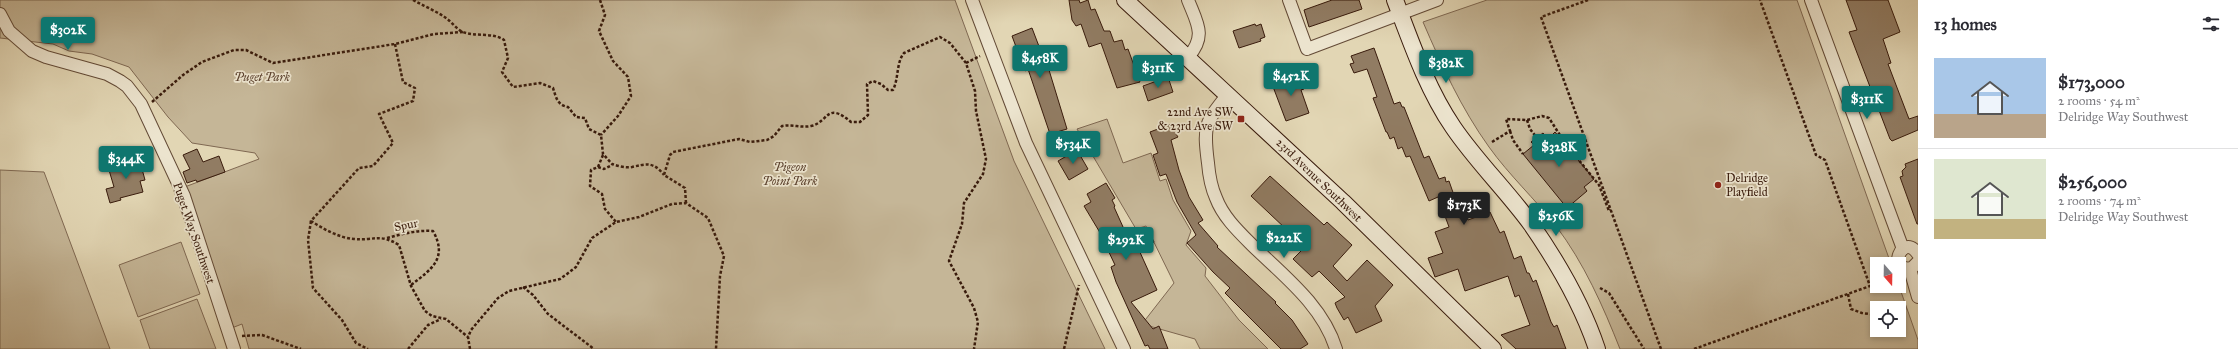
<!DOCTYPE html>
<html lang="en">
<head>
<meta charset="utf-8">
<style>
	:root { --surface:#fff; --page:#f7f7f7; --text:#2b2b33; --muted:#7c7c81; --line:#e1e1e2; --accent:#0f766e }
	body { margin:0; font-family:"IM FELL Great Primer",serif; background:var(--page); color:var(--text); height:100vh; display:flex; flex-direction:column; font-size:15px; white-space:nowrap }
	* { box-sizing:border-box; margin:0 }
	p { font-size:13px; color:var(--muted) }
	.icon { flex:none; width:22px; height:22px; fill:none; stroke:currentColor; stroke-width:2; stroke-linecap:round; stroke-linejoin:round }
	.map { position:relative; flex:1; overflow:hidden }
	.sheet { display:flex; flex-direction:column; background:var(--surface); width:320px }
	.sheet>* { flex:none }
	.needle { width:26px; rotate:160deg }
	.buttons { position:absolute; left:1870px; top:257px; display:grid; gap:8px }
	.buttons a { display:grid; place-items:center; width:36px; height:36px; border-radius:0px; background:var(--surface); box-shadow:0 2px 6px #0003; font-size:20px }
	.price { position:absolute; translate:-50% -34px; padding:0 9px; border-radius:4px; background:var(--accent); color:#fff; font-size:13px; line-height:26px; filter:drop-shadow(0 1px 2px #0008) }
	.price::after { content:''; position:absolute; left:50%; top:24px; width:12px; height:9px; margin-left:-6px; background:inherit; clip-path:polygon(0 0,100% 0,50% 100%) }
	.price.current { background:#222; color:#fff }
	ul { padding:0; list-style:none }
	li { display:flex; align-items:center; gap:12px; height:100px; padding:0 16px }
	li+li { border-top:1px solid var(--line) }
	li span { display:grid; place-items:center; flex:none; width:112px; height:80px; border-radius:0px; color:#555 }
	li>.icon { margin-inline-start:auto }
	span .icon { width:48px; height:48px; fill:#fffc; stroke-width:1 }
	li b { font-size:17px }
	h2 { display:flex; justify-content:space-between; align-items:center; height:48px; padding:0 16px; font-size:17px }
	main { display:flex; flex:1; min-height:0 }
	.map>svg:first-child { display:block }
	.green { fill:#c5b697; stroke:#7f6852; fill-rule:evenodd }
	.building { fill:#917c63; stroke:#391b0c }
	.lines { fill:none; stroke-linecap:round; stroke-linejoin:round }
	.street-casing { stroke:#634a36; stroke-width:14 }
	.secondary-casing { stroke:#391b0c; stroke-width:18 }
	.path { stroke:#391b0c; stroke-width:2.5; stroke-dasharray:3 2; stroke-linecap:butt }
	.street { stroke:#ece4ce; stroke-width:12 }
	.secondary { stroke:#ece4ce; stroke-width:16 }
	.poi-dot { fill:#8f2418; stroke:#ece4ce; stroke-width:1.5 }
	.labels { text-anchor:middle; stroke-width:3.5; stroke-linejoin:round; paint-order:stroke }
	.park-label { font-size:12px; font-style:italic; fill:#5c422f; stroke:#ece4ce }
	.poi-label { font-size:12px; fill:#391b0c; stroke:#ece4ce; text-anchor:end }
	.street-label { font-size:12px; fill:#391b0c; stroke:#ece4ce }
</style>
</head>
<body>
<main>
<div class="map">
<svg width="1918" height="349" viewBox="0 0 1918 349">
	<rect width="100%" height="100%" fill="#e2d6b4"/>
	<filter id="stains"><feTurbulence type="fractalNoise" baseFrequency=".005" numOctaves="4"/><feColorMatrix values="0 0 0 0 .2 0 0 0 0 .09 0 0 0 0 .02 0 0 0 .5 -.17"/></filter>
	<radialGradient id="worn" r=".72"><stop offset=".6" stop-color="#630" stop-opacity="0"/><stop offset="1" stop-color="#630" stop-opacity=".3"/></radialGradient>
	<g class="green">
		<polygon points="0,0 955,0 1014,161 1105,349 249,349 242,324 224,331 174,191 259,159 255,153 192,143 168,117 129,67 92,54 69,51 53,44 0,38"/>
		<path d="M 1487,0 L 1797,0 L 1891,264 L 1877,264 L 1877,286 L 1899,286 L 1918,340 L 1918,349 L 1620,349 C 1603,306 1584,263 1556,226 C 1535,199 1509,175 1489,147 C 1461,108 1442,66 1423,22 ZM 1877,308 L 1899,308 L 1899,330 L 1877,330 Z"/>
		<polygon points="1107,119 1123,163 1151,153 1160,181 1166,179 1173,200 1191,231 1186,245 1206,268 1205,276 1239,320 1268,349 1200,349 1195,339 1142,324 1174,283 1146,226 1136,229 1077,129"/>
		<polygon points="0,170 44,172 110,349 0,349"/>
		<polygon points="181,242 200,294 138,317 119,265"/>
		<polygon points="197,299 216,349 150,349 140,320"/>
	</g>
	<g class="building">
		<polygon points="1069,0 1079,0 1080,3 1088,0 1091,10 1095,9 1104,31 1110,31 1114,42 1122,40 1125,50 1128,49 1140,82 1117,88 1101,43 1089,47 1081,24 1076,26 1072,20"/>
		<polygon points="1332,0 1359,0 1362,9 1309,27 1304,10"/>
		<polygon points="1846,0 1888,0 1900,32 1883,39 1891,63 1888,64 1909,119 1918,116 1918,130 1892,141 1890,139 1849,32 1857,30"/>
		<polygon points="1255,24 1256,26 1261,24 1265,37 1260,39 1261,41 1239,48 1233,31"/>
		<polygon points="1032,28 1048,70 1049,70 1067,129 1050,134 1028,69 1025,71 1012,36"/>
		<polygon points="1374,48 1394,104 1400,102 1402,107 1404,107 1424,158 1429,156 1439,179 1445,177 1446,182 1449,181 1456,201 1461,199 1468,220 1490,212 1500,233 1504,231 1514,259 1521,256 1527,273 1529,273 1533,282 1536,280 1551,322 1554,327 1557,325 1566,349 1516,349 1501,335 1530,325 1519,295 1515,297 1508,276 1465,291 1458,269 1435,277 1428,258 1443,253 1435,232 1449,227 1438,197 1429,201 1410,156 1406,157 1402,147 1398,149 1394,137 1390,139 1387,132 1386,132 1373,98 1377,97 1367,69 1354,73 1350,64 1354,63 1351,56"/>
		<polygon points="1299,74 1304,89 1301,90 1309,113 1286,121 1272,84"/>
		<polygon points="1168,77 1173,92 1148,101 1143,86"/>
		<polygon points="1171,124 1176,125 1179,133 1176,134 1178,137 1171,140 1179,170 1189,197 1203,220 1198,223 1218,246 1217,247 1276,302 1275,303 1292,320 1308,344 1300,349 1281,349 1225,293 1230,288 1213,272 1187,243 1196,235 1177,202 1166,174 1160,176 1153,155 1158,153 1150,132"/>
		<polygon points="1555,132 1594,179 1584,187 1587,191 1567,208 1523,154 1534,145 1531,142 1543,133 1548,139"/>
		<polygon points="197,149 203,162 219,156 225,172 197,182 196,180 187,183 183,172 190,169 183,155"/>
		<polygon points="1077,150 1088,169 1069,180 1058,161"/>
		<polygon points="139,158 145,180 140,181 143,192 120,198 121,200 110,203 106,189 114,187 109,170 119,167 118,164"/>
		<polygon points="1918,159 1918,224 1917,224 1900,177 1903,176 1902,171 1906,167 1905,164"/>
		<polygon points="1270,176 1324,225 1327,222 1352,245 1333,266 1347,281 1367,260 1393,285 1375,306 1382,321 1356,333 1348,317 1344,320 1337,308 1335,303 1345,297 1319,271 1312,277 1293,259 1305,247 1251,196"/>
		<polygon points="1106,183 1115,198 1112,200 1115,206 1114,207 1128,238 1147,228 1154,242 1139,250 1157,290 1131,302 1153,329 1159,326 1168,349 1150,349 1148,345 1145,346 1116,282 1111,267 1115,265 1099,231 1084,206 1091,202 1087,194"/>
	</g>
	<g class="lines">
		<defs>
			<g id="street">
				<polyline points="972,0 1026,143 1124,349"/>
				<path d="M 1188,0 C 1197,23 1207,36 1188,57"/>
				<polyline points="1289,0 1307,49 1437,0"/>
				<polyline points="1811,0 1903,249"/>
				<polyline points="0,14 9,31 32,51 46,57 107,74 120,81 127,86 141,104 184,196 234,349"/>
				<path d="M 1228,94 C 1205,123 1203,125 1208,163 C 1209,175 1211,187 1216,198 C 1223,217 1239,232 1253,246 C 1284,276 1323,306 1336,349"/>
				<path d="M 1918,254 C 1902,231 1886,273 1912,268 L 1918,262"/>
				<polyline points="1910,269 1918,297"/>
			</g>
			<g id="secondary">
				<polyline points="1125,0 1343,202 1493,349"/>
				<path d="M 1395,0 C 1411,42 1427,89 1453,127 C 1476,161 1507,191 1531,224 C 1558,263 1582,304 1597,349"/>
			</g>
		</defs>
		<use href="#street" class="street-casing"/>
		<use href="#secondary" class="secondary-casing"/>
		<g class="path">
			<path d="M 413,0 C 424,6 436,11 446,18 C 452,22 456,29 463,32 C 475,37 493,32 504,40 L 508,58 L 502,72 L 513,87 L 540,83 L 553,88 C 556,97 557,105 568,107 L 576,117 L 585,118 L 589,129 L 601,135 L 603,154 L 612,164 C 618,166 626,168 632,167 C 646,164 653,161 664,175"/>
			<polyline points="600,0 605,15 599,31 613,61 628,77 631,96 618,116 601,135"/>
			<polyline points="1588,0 1541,17 1661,349"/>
			<path d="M 395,44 L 403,82 L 415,88 L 413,101 L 379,114 L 393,143 L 373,166 L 359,168 L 311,221 C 323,229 340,238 354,239 C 375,241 379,233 399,245 L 411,286 L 425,311 L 432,316 L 446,319 L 468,337"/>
			<polyline points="966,63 980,56"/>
			<polyline points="152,102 183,75 202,62 234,50 246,50 273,63 395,44 434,34 463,32"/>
			<polyline points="1527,120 1530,129 1537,138"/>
			<polyline points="1510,131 1513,140 1523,154"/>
			<polyline points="1492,142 1510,131 1506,119 1527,120 1542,116 1549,118 1565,143 1599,185 1609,211 1611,210"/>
			<polyline points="603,155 598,167 591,170 590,186 602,194 605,209 616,222"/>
			<polyline points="598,167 604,169 612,165"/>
			<path d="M 686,203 L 685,188 L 664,175 L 670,155 L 673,152 L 739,139 L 750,142 L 767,140 L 774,136 L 782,126 C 792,124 801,128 811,126 C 829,122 826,101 851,122 L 860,122 L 868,115 L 867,84 L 873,81 L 881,84 L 888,90 L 893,90 C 899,78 896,63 904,53 L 940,37 L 950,43 L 966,63 L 975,91 L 976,111 L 986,159 L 983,174 L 964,203 L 962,224 L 949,261 L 974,308 L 978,322 L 974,349"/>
			<polyline points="311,221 308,240 313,288 342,320 356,343 368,349"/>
			<path d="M 387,238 C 402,234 417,230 433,231 C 448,258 432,269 411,285"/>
			<polyline points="523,287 533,295 548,314 594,349"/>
			<polyline points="1600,288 1609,293 1644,349"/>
			<polyline points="1848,294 1851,309 1862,313 1877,315"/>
			<polyline points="1899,311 1906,308"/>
			<polyline points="242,336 262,335 301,349"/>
			<polyline points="408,349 428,325 441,319"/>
			<polyline points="470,349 468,337 471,330 498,298 509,291 560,279 567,274 576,267 592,238 616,222 639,217 672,204 686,203 708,218 724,256 720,276 716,349"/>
			<polyline points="1064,349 1079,285"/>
			<polyline points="1694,349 1870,286 1825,160 1816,155 1760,0"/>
		</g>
		<use href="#street" class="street"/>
		<use href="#secondary" class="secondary"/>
	</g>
	<g class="poi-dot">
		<rect x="1237" y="115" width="8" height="8" rx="2"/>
		<circle cx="1718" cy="185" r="4"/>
	</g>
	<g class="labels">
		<g class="park-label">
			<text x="262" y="81">Puget Park</text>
			<text x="790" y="171">Pigeon<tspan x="790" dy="14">Point Park</tspan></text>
		</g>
		<g class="poi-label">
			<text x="1233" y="116">22nd Ave SW<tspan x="1233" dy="14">&amp; 23rd Ave SW</tspan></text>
			<text x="1726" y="182" text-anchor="start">Delridge<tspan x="1726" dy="14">Playfield</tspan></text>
		</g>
		<g class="street-label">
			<text transform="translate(1319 180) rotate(44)" y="4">23rd Avenue Southwest</text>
			<text transform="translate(406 225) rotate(-11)" y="4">Spur</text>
			<text transform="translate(194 233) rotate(71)" y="4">Puget Way Southwest</text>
		</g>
	</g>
	<rect width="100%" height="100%" filter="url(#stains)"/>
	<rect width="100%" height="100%" fill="url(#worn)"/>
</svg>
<div class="buttons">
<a><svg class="needle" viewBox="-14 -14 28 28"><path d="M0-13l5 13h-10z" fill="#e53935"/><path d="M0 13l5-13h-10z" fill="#7c7c81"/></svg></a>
<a><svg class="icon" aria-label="locate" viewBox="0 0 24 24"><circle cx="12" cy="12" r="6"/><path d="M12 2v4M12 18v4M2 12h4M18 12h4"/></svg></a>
</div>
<b class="price" style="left:68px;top:51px">$302K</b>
<b class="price" style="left:1040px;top:79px">$458K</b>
<b class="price" style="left:1446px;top:84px">$382K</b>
<b class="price" style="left:1158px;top:89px">$311K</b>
<b class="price" style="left:1291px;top:97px">$452K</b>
<b class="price" style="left:1867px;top:120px">$311K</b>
<b class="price" style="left:1073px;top:165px">$534K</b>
<b class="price" style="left:1559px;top:168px">$328K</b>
<b class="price" style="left:126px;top:180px">$344K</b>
<b class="price current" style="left:1464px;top:226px">$173K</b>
<b class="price" style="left:1556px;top:237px">$256K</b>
<b class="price" style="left:1284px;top:259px">$222K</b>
<b class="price" style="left:1126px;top:261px">$292K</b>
</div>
<section class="sheet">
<h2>13 homes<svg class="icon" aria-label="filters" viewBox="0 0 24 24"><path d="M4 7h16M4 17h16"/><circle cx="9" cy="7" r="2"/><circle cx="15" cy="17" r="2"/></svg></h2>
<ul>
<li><span style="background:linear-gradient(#a9c7e8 70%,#b9a48a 0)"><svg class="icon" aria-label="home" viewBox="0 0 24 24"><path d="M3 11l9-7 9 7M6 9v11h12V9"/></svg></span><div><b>$173,000</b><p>2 rooms · 54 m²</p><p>Delridge Way Southwest</p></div></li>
<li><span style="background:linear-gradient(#dfe7d0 75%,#c2b280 0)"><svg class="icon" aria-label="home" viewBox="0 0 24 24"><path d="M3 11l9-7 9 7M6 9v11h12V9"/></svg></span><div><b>$256,000</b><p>2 rooms · 74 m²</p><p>Delridge Way Southwest</p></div></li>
</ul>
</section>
</main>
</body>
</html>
